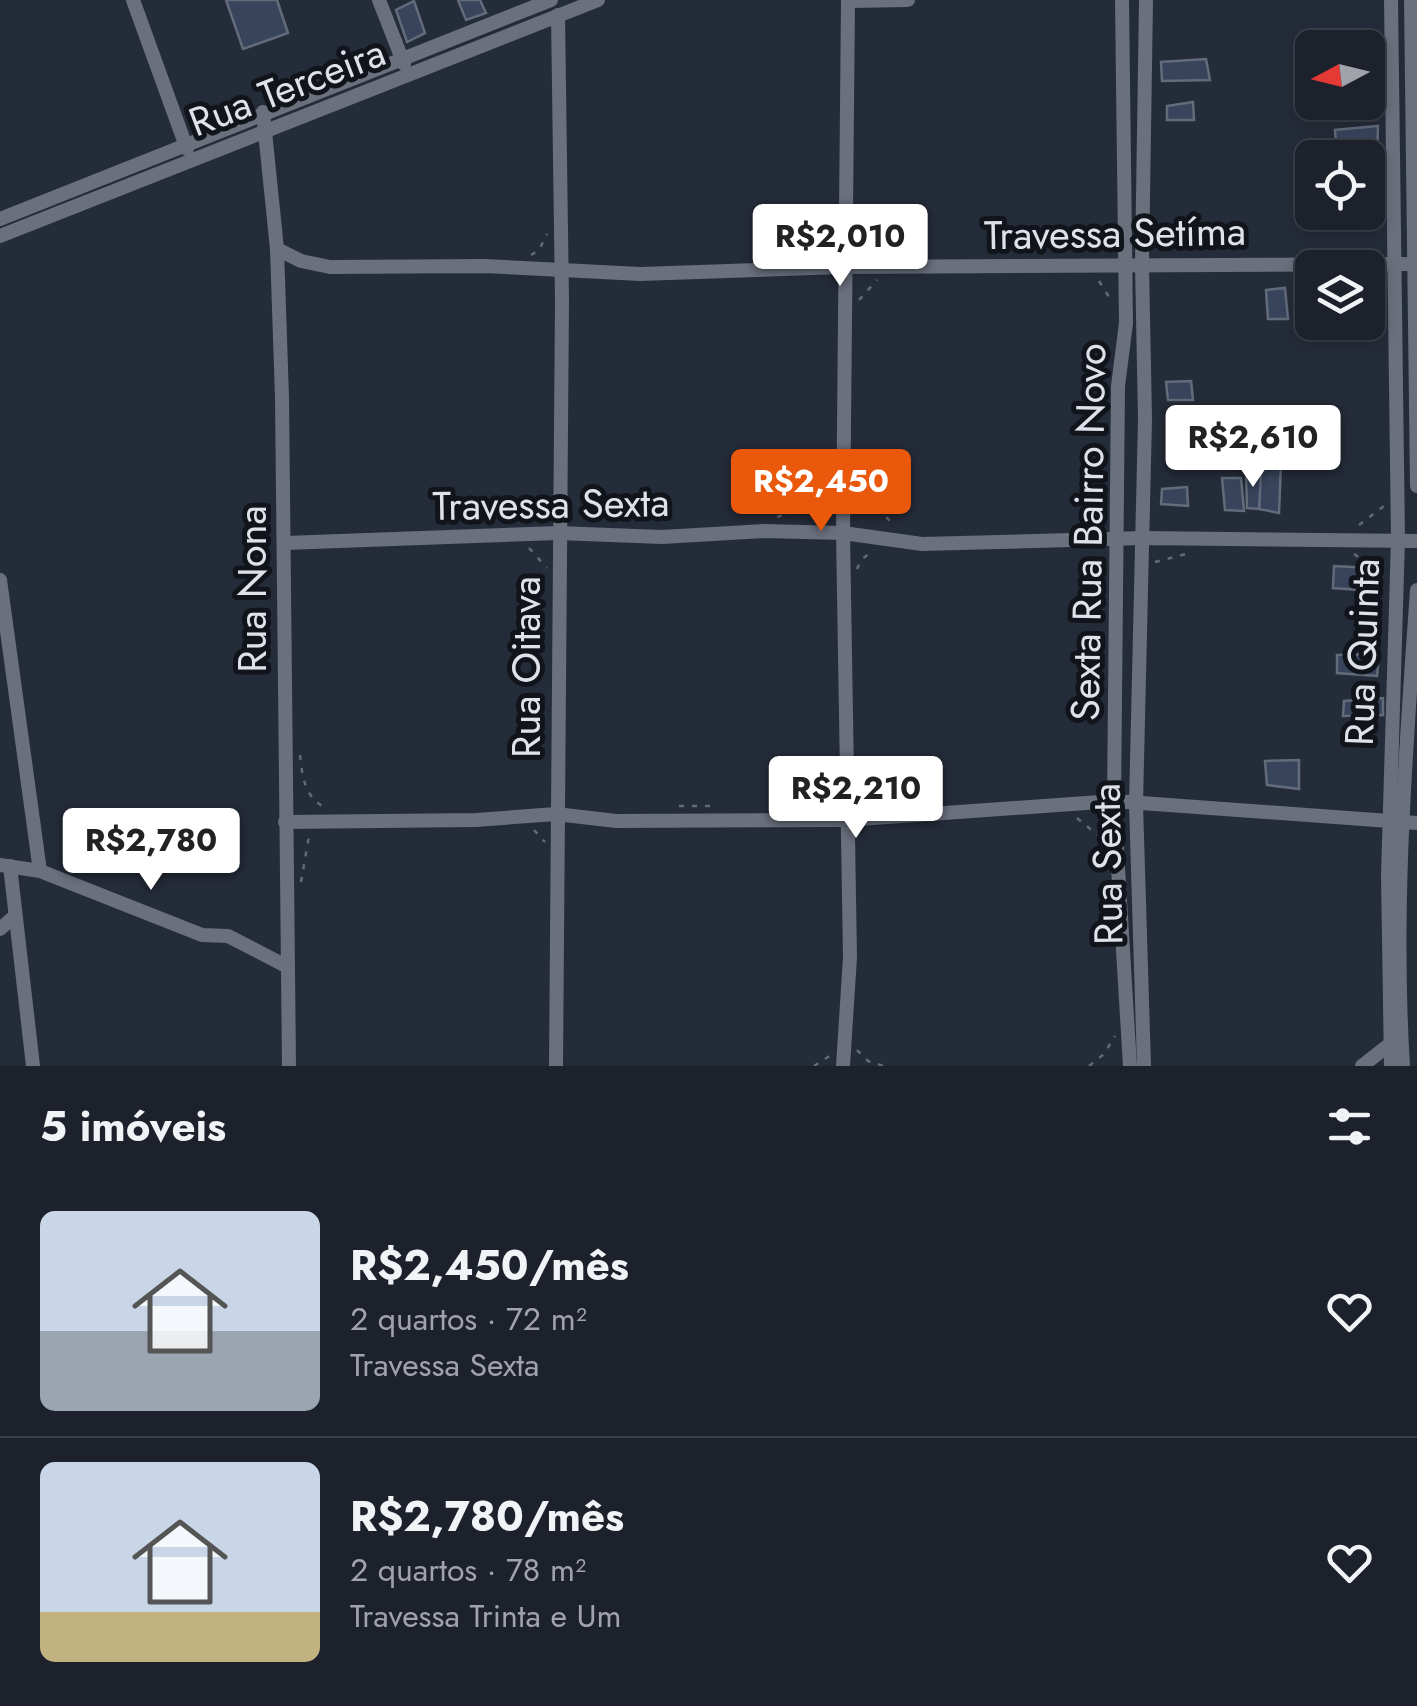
<!DOCTYPE html>
<html lang="pt">
<head>
<meta charset="utf-8">
<style>
	:root { --surface:#1c212b; --page:#292e37; --text:#f1f3f6; --muted:#a0a3a9; --line:#3a3e47; --accent:#ea580c }
	body { margin:0; font-family:Jost,sans-serif; background:var(--page); color:var(--text); height:100vh; display:flex; flex-direction:column; font-size:38px; white-space:nowrap }
	* { box-sizing:border-box; margin:0 }
	p { font-size:32px; color:var(--muted) }
	.icon { flex:none; width:55px; height:55px; fill:none; stroke:currentColor; stroke-width:2; stroke-linecap:round; stroke-linejoin:round }
	.map { position:relative; height:1066px; overflow:hidden }
	.side { display:flex; flex-direction:column; background:var(--surface); flex:1 }
	.side>* { flex:none }
	.needle { width:65px; rotate:263deg }
	.buttons { position:absolute; left:1295px; top:30px; display:grid; gap:20px }
	.buttons a { display:grid; place-items:center; width:90px; height:90px; border-radius:15px; background:var(--surface); box-shadow:0 5px 15px #0003,0 0 0 2px var(--line); font-size:50px }
	.price { position:absolute; translate:-50% -85px; padding:0 22px; border-radius:10px; background:#fff; color:#222; font-size:32px; line-height:65px; filter:drop-shadow(0 2px 5px #0008) }
	.price::after { content:''; position:absolute; left:50%; top:60px; width:30px; height:22px; margin-left:-15px; background:inherit; clip-path:polygon(0 0,100% 0,50% 100%) }
	.price.selected { background:var(--accent); color:#fff }
	ul { padding:0; list-style:none }
	li { display:flex; align-items:center; gap:30px; height:250px; padding:0 40px }
	li+li { border-top:2px solid var(--line) }
	li span { display:grid; place-items:center; flex:none; width:280px; height:200px; border-radius:15px; color:#555 }
	li>.icon { margin-inline-start:auto }
	span .icon { width:120px; height:120px; fill:#fffc; stroke-width:1 }
	li b { font-size:42px }
	h2 { display:flex; justify-content:space-between; align-items:center; height:120px; padding:0 40px; font-size:42px }
	.map>svg:first-child { display:block }
	.building { fill:#37445c; stroke:#626b7a; stroke-width:2.5 }
	.lines { fill:none; stroke-linecap:round; stroke-linejoin:round }
	.path { stroke:#636975; stroke-width:2.5; stroke-dasharray:5 8; stroke-linecap:butt }
	.minor { stroke:#6a707c; stroke-width:14 }
	.labels { text-anchor:middle; stroke-width:10; stroke-linejoin:round; paint-order:stroke }
	.street-label { font-size:40px; fill:#dee2eb; stroke:#11141a }
</style>
</head>
<body>
<div class="map">
<svg width="1417" height="1066" viewBox="0 0 1417 1066">
	<rect width="100%" height="100%" fill="#252c39"/>
	<g class="building">
		<polygon points="226,0 277,0 288,33 243,49"/>
		<polygon points="458,0 480,0 486,13 466,20"/>
		<polygon points="414,1 425,33 407,42 396,10"/>
		<polygon points="1206,59 1210,80 1162,81 1161,62"/>
		<polygon points="1368,95 1378,95 1380,108 1334,113 1334,102 1368,102"/>
		<polygon points="1193,102 1194,120 1167,120 1167,106"/>
		<polygon points="1378,126 1377,158 1337,158 1335,130"/>
		<polygon points="1285,288 1288,319 1268,319 1266,290"/>
		<polygon points="1191,381 1193,400 1168,400 1166,382"/>
		<polygon points="1261,461 1281,464 1279,513 1259,509"/>
		<polygon points="1246,471 1261,473 1259,509 1247,508"/>
		<polygon points="1222,478 1241,478 1244,511 1225,510"/>
		<polygon points="1187,487 1188,506 1161,504 1162,489"/>
		<polygon points="1334,566 1371,568 1372,591 1333,588"/>
		<polygon points="1379,654 1377,676 1337,673 1337,655"/>
		<polygon points="1383,698 1383,715 1343,716 1344,701"/>
		<polygon points="1299,760 1299,789 1267,785 1265,761"/>
	</g>
	<g class="lines">
		<g class="path">
			<polyline points="860,210 890,253"/>
			<polyline points="1058,252 1098,241 1112,227"/>
			<polyline points="531,255 539,250 547,234"/>
			<polyline points="812,255 830,242"/>
			<polyline points="1099,281 1111,300"/>
			<polyline points="859,300 877,280"/>
			<polyline points="859,473 873,500 892,524"/>
			<polyline points="777,517 823,502 829,496"/>
			<polyline points="1359,525 1384,506"/>
			<polyline points="529,548 547,568"/>
			<polyline points="1354,554 1384,575"/>
			<polyline points="1155,562 1190,553"/>
			<polyline points="857,569 861,560 874,550"/>
			<path d="M 300,755 C 302,775 305,799 325,807"/>
			<polyline points="862,783 870,795 885,803"/>
			<polyline points="679,806 716,806"/>
			<polyline points="1077,818 1101,838"/>
			<polyline points="534,830 545,842"/>
			<polyline points="301,882 309,836"/>
			<polyline points="857,1050 868,1061 884,1066"/>
			<polyline points="814,1066 831,1055"/>
			<polyline points="1089,1066 1104,1054 1115,1036"/>
		</g>
		<g class="minor">
			<polyline points="133,0 187,149"/>
			<polyline points="379,0 404,64"/>
			<polyline points="1122,0 1126,323 1118,386 1114,801 1130,1066"/>
			<polyline points="1391,0 1398,539 1388,875 1391,1066"/>
			<polyline points="1411,0 1417,486"/>
			<polyline points="849,1 908,0"/>
			<polyline points="263,112 277,249 282,397 289,1066"/>
			<polyline points="0,219 551,0"/>
			<polyline points="0,236 598,0"/>
			<polyline points="277,249 301,261 330,267 484,266 640,274 843,267 1417,264"/>
			<polyline points="285,543 558,533 662,537 765,531 843,533 922,544 1143,538 1417,541"/>
			<polyline points="0,580 40,871"/>
			<polyline points="285,822 476,820 556,814 616,821 846,820 1114,801 1417,823"/>
			<polyline points="0,865 40,871 202,935 228,936 286,966"/>
			<polyline points="10,866 33,1066"/>
			<polyline points="0,929 15,916"/>
			<polyline points="556,1066 562,301 558,15"/>
			<polyline points="843,1066 850,957 843,533 848,0"/>
			<polyline points="1144,1066 1136,804 1145,419 1142,265 1146,0"/>
			<polyline points="1362,1066 1390,1044"/>
			<path d="M 1403,1066 C 1393,906 1406,750 1417,590"/>
		</g>
	</g>
	<g class="labels">
		<g class="street-label">
			<text transform="translate(287 87) rotate(-21)" y="14">Rua Terceira</text>
			<text transform="translate(1115 233) rotate(-1)" y="14">Travessa Setíma</text>
			<text transform="translate(551 504) rotate(-1)" y="14">Travessa Sexta</text>
			<text transform="translate(1088 532) rotate(-89)" y="14">Sexta Rua Bairro Novo</text>
			<text transform="translate(252 589) rotate(-90)" y="14">Rua Nona</text>
			<text transform="translate(1362 652) rotate(-88)" y="14">Rua Quinta</text>
			<text transform="translate(526 667) rotate(-90)" y="14">Rua Oitava</text>
			<text transform="translate(1107 864) rotate(-91)" y="14">Rua Sexta</text>
		</g>
	</g>
</svg>
<div class="buttons">
<a><svg class="needle" viewBox="-14 -14 28 28"><path d="M0-13l5 13h-10z" fill="#e53935"/><path d="M0 13l5-13h-10z" fill="#a0a3a9"/></svg></a>
<a><svg class="icon" aria-label="locate" viewBox="0 0 24 24"><circle cx="12" cy="12" r="6"/><path d="M12 2v4M12 18v4M2 12h4M18 12h4"/></svg></a>
<a><svg class="icon" aria-label="layers" viewBox="0 0 24 24"><path d="M12 4l9 5-9 5-9-5zM3 14l9 5 9-5"/></svg></a>
</div>
<b class="price" style="left:840px;top:289px">R$2,010</b>
<b class="price" style="left:1253px;top:490px">R$2,610</b>
<b class="price selected" style="left:821px;top:534px">R$2,450</b>
<b class="price" style="left:856px;top:841px">R$2,210</b>
<b class="price" style="left:151px;top:893px">R$2,780</b>
</div>
<section class="side">
<h2>5 imóveis<svg class="icon" aria-label="filters" viewBox="0 0 24 24"><path d="M4 7h16M4 17h16"/><circle cx="9" cy="7" r="2"/><circle cx="15" cy="17" r="2"/></svg></h2>
<ul>
<li><span style="background:linear-gradient(#c9d6e8 60%,#9aa5b1 0)"><svg class="icon" aria-label="home" viewBox="0 0 24 24"><path d="M3 11l9-7 9 7M6 9v11h12V9"/></svg></span><div><b>R$2,450/mês</b><p>2 quartos · 72 m²</p><p>Travessa Sexta</p></div><svg class="icon" aria-label="heart" viewBox="0 0 24 24"><path d="M12 20l-8-8c-3-5 5-10 8-4 3-6 11-1 8 4z"/></svg></li>
<li><span style="background:linear-gradient(#c9d6e8 75%,#c2b280 0)"><svg class="icon" aria-label="home" viewBox="0 0 24 24"><path d="M3 11l9-7 9 7M6 9v11h12V9"/></svg></span><div><b>R$2,780/mês</b><p>2 quartos · 78 m²</p><p>Travessa Trinta e Um</p></div><svg class="icon" aria-label="heart" viewBox="0 0 24 24"><path d="M12 20l-8-8c-3-5 5-10 8-4 3-6 11-1 8 4z"/></svg></li>
</ul>
</section>
</body>
</html>
